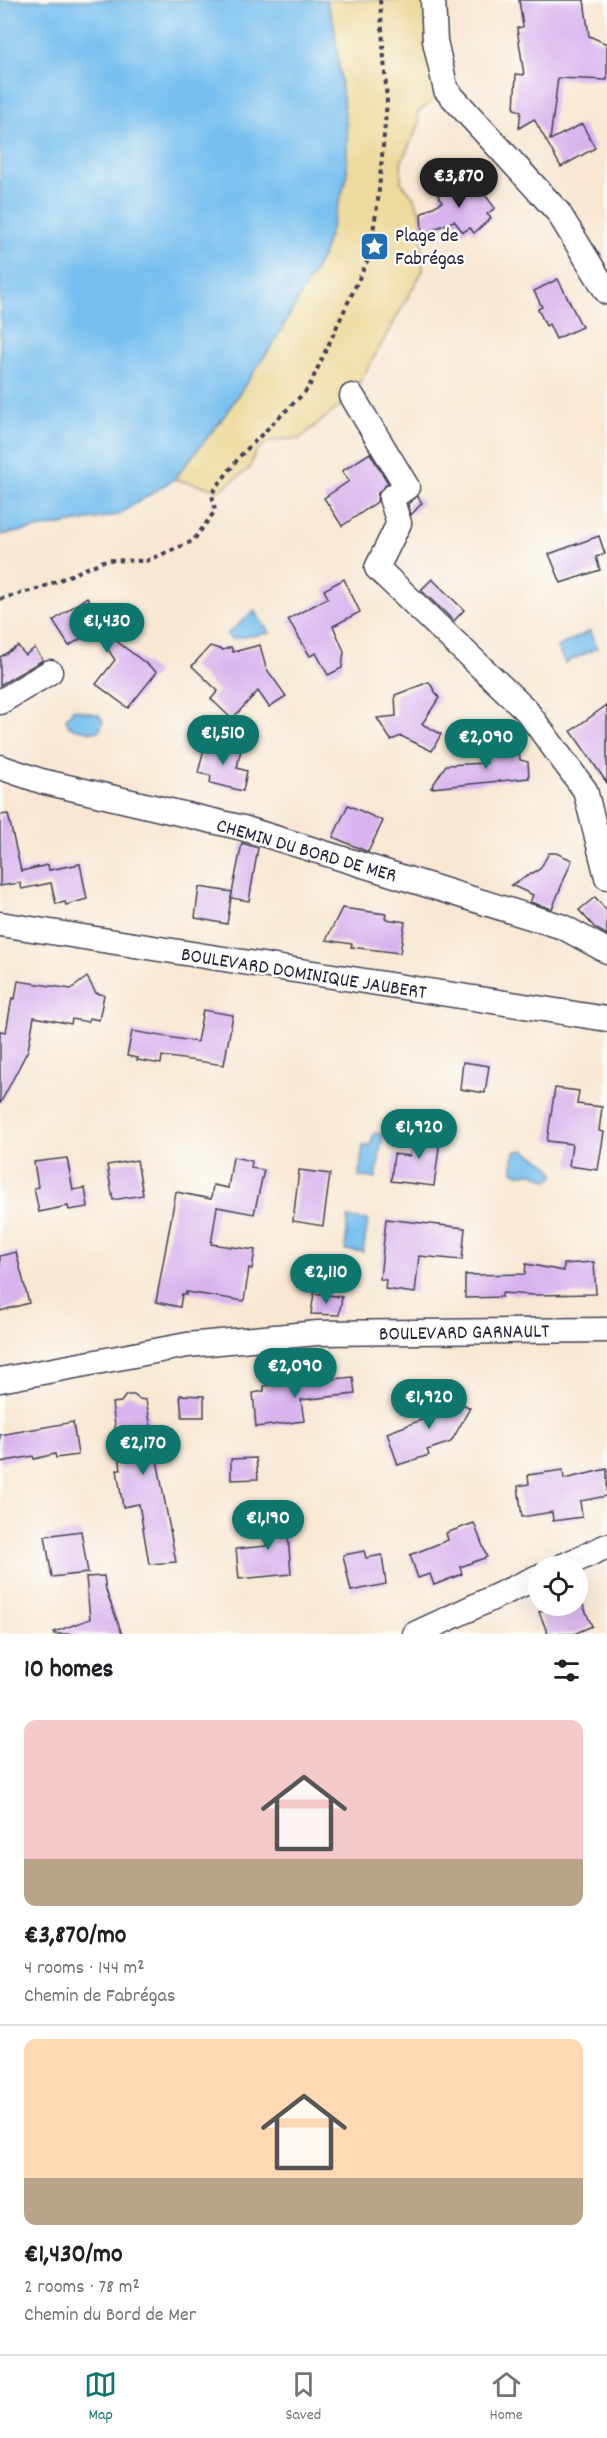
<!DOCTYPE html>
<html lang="en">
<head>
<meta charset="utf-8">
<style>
	:root { --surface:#fff; --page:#f2f2f2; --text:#202124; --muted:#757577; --line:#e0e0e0; --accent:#0f766e }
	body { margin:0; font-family:Dekko,sans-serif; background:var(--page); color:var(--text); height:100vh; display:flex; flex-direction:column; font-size:22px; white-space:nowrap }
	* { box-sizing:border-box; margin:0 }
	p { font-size:20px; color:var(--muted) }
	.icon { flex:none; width:33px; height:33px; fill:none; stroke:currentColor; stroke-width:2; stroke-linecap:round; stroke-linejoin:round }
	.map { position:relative; height:1634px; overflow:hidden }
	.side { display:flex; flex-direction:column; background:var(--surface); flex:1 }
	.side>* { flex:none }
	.fabs { position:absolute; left:528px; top:1556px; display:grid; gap:12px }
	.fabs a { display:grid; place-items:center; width:60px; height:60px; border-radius:50%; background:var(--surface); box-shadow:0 6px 24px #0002; font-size:30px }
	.price { position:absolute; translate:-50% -51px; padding:0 14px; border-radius:21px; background:var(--accent); color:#fff; font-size:20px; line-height:39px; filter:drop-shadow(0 2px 3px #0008) }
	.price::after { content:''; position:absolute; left:50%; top:36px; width:18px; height:14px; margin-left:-9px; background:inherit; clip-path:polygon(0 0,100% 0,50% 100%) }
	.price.on { background:#222; color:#fff }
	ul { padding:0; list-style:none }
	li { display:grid; align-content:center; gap:12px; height:318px; padding:0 24px }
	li+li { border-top:2px solid var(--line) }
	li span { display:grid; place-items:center; height:186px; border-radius:12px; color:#555 }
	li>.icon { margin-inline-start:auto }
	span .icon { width:108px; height:108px; fill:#fffc; stroke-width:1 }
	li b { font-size:26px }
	h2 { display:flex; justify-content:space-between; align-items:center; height:72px; padding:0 24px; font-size:26px }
	.menu { display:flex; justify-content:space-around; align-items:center; height:84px; border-top:2px solid var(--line); background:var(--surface); font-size:16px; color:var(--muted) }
	.menu a { display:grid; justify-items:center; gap:3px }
	.menu .on { color:var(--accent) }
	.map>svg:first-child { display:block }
	.sand { fill:#eeda9e; stroke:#887e6c; stroke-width:1.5 }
	.water { fill:#77bfef; stroke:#4c7095; stroke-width:1.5 }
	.building { fill:#d8b3ee }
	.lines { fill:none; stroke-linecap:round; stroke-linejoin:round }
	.minor-casing { stroke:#424052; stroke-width:27 }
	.path { stroke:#424052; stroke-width:4; stroke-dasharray:4.5 4.5; stroke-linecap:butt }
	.minor { stroke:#fff; stroke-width:24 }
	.labels { text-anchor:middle; stroke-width:5; stroke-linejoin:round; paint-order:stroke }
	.poi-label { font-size:20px; fill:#22223b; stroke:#fdfcf7; text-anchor:start }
	.street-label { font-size:20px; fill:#22223b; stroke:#fdfcf7 }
</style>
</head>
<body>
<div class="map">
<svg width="607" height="1634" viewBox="0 0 607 1634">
	<rect width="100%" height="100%" fill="#fdfcf7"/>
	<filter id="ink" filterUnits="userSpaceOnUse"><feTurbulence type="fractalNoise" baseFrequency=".0167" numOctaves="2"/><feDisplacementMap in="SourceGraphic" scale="12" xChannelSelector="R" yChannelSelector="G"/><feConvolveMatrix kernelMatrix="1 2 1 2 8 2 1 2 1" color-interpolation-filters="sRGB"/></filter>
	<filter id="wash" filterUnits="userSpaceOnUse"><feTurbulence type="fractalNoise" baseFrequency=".008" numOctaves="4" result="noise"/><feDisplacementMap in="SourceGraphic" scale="24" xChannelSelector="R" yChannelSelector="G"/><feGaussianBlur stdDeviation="1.35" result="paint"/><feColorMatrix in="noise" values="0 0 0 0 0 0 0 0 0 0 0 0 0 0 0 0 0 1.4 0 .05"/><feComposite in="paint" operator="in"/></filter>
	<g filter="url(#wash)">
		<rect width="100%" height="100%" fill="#f8e7d3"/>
		<path class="sand" d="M 326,0 L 433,0 L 446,90 L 418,112 L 419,125 L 401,162 L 401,182 L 413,196 L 421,214 L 423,270 L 352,396 L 299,439 C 274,438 256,440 250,468 L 220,490 L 174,479 L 222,419 L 273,344 L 322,257 L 347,177 L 347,134 L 334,24 Z"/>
		<g class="water">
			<polygon points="0,0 326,0 334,24 347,134 347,177 322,257 273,344 222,419 174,479 118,515 0,535"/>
			<polygon points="254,611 270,633 231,639 227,634"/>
			<polygon points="590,631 597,648 565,663 557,647"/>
			<polygon points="73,709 99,715 103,721 100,730 93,732 69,727 66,719"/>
			<polygon points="374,1133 383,1134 376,1178 359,1177 363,1145 370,1147"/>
			<polygon points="524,1150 546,1163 555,1173 553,1178 547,1180 533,1173 518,1174 513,1171 513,1155 517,1151"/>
			<polygon points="348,1218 368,1220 363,1252 345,1250"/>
		</g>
		<g id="blocks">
			<g class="building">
				<polygon points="519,0 584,0 589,36 607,44 607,80 558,78 550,140 582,124 595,148 561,167 534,119 519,128 521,111 514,109 516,74 524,75 517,28 523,27"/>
				<polygon points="463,182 466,188 476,183 495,208 487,214 491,218 474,233 470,228 463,232 454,221 422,234 421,214 442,202 438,195"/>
				<polygon points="558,279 582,327 556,339 549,324 546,326 538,309 542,307 534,291"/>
				<polygon points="370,453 388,483 378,493 377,502 342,526 324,498 349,481 342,471"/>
				<polygon points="417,496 422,503 411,515 408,504"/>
				<polygon points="599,536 605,554 596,557 600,570 561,583 549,554"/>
				<polygon points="344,579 360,612 333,626 344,651 342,668 328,675 316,653 310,656 288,619 328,598 324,590"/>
				<polygon points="432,579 464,610 454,621 421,590"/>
				<polygon points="87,597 104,623 98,627 157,672 128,708 96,684 115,660 95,629 69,646 53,621"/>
				<polygon points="260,645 266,668 286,696 269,707 258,691 232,719 211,699 218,691 192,666 210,646 223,650 231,647 233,652"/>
				<polygon points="18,646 25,655 35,648 43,660 0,685 0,657"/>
				<polygon points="429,682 439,698 422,724 441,734 432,751 401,736 391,740 377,718 396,716 395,695"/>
				<polygon points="607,705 607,783 571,731"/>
				<polygon points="206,741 241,749 237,768 247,771 243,791 210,783 211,776 198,773"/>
				<polygon points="519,749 520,760 528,762 529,778 431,788 446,765 487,763 486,751"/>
				<polygon points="348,805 383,821 368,852 333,837"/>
				<polygon points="8,814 21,871 48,865 49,870 80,864 87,899 66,905 65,902 56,904 51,883 22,889 20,883 0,886 0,815"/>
				<polygon points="242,843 258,848 249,901 231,898"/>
				<polygon points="549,853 556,853 572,860 552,909 530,902 533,895 511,885 540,869"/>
				<polygon points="199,887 232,892 227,924 195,918"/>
				<polygon points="595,897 607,911 607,935 595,928 579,910"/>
				<polygon points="342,908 386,914 385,919 405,922 400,953 351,947 352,944 326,940"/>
				<polygon points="87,977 96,993 104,995 99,1020 89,1018 88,1022 72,1019 71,1024 34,1017 28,1050 0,1104 0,1031 6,1032 12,998 15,999 18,981 71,989"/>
				<polygon points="203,1010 233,1015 224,1065 162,1056 161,1064 137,1060 138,1058 127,1056 132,1031 197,1042"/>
				<polygon points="463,1062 489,1066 485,1093 460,1089"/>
				<polygon points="555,1088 579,1091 577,1104 602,1107 599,1131 604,1132 598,1170 569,1166 572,1144 547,1141"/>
				<polygon points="414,1129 441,1132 434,1186 391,1181 394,1154 410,1156"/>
				<polygon points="233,1157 252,1161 251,1168 264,1170 254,1214 217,1207 211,1244 255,1250 252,1269 249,1268 244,1301 186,1292 186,1295 182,1294 180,1307 156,1302 176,1192 211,1199 213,1185 228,1188"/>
				<polygon points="67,1158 73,1190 85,1188 88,1207 69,1210 68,1206 39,1212 34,1188 38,1187 34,1162"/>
				<polygon points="137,1160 143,1195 113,1200 107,1165"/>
				<polygon points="299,1170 330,1174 323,1226 293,1221"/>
				<polygon points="386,1219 465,1228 462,1260 419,1256 415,1293 385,1289 386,1280 380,1279"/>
				<polygon points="16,1252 29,1303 0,1311 0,1256"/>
				<polygon points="594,1262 596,1294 535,1295 502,1293 502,1297 465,1298 465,1275 525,1274 526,1264 564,1271 564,1264"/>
				<polygon points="314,1293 342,1297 339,1315 311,1314"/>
				<polygon points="353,1377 355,1394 301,1400 304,1421 256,1427 253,1393 264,1391 264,1386"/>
				<polygon points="439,1390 470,1408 451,1442 427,1450 429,1455 398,1465 387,1433 424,1419"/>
				<polygon points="126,1395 134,1395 139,1399 146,1400 176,1562 149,1564 139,1504 123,1507 117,1470 121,1470 112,1403 121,1402"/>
				<polygon points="180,1395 204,1396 204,1417 182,1417"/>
				<polygon points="73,1422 78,1455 56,1458 55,1454 34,1459 33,1456 0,1462 0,1435"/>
				<polygon points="256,1458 258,1479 231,1480 231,1459"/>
				<polygon points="607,1469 607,1496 580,1501 582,1517 553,1521 552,1512 522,1517 518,1486 529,1484 528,1475 563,1470 564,1479"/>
				<polygon points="286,1510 291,1574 239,1579 236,1549 266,1546 264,1512"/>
				<polygon points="474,1523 487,1557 460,1567 462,1574 434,1585 430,1574 418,1578 410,1555 448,1540 446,1533"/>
				<polygon points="81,1531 88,1573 52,1577 45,1536"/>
				<polygon points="364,1551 366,1558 382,1555 386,1584 351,1591 343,1555"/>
				<polygon points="104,1576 106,1590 122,1634 54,1634 54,1632 90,1619 86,1577"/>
				<polygon points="557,1605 583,1605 592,1626 574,1634 548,1634 539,1612"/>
			</g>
		</g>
	</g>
	<g filter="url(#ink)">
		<use href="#blocks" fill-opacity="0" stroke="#424052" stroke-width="1.5"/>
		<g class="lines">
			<defs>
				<g id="minor">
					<polyline points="433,0 435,41 446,90 558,212 607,292"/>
					<polyline points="352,396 407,487 391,498 399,523 377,568 526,710 585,790 607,877"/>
					<polyline points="0,702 50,672"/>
					<polyline points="0,767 41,781 243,828 563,927 607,951"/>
					<polyline points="0,924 607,1019"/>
					<polyline points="0,1380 187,1345 318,1333 607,1330"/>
					<polyline points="563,1566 607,1546"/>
					<polyline points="415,1634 538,1577"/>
				</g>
			</defs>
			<use href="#minor" class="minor-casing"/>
			<polyline class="path" points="0,599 41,588 106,560 146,561 193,541 215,511 212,493 241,455 308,389 369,257 378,200 387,102 380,0"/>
			<use href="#minor" class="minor"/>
		</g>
	</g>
	<defs>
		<symbol id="sight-square" viewBox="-11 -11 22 22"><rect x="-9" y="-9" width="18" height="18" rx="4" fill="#1f6fb2" stroke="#fdfcf7"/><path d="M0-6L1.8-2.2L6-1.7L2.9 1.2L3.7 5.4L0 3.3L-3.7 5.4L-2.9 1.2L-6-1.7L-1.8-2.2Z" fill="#fff"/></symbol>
	</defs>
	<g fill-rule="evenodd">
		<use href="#sight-square" x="358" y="230" width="33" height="33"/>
	</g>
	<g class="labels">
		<g class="poi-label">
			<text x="395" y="241">Plage de<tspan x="395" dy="23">Fabrégas</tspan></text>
		</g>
		<g class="street-label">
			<text transform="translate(307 849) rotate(16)" y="7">CHEMIN DU BORD DE MER</text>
			<text transform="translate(304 972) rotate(9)" y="7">BOULEVARD DOMINIQUE JAUBERT</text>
			<text transform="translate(464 1331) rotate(-1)" y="7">BOULEVARD GARNAULT</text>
		</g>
	</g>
</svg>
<div class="fabs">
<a><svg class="icon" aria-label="locate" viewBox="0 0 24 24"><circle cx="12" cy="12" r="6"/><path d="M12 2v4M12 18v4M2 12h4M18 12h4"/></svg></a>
</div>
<b class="price on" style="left:459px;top:209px">€3,870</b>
<b class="price" style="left:107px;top:654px">€1,430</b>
<b class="price" style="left:223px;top:766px">€1,510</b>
<b class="price" style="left:486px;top:770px">€2,090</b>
<b class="price" style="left:419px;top:1160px">€1,920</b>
<b class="price" style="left:326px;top:1305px">€2,110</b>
<b class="price" style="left:295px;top:1399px">€2,090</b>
<b class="price" style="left:429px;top:1430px">€1,920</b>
<b class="price" style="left:143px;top:1476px">€2,170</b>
<b class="price" style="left:268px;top:1551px">€1,190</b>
</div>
<section class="side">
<h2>10 homes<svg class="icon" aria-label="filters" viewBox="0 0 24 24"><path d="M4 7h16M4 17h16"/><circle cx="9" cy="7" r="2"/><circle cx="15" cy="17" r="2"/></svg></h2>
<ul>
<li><span style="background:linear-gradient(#f6c9c9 75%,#b9a48a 0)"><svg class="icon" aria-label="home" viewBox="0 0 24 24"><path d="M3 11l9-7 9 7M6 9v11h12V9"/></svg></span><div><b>€3,870/mo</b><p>4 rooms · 144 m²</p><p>Chemin de Fabrégas</p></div></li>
<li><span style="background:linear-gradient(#ffd9b3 75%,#b9a48a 0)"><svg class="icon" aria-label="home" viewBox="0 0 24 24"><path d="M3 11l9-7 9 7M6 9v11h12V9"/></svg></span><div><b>€1,430/mo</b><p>2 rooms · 78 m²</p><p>Chemin du Bord de Mer</p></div></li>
</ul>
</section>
<nav class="menu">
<a class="on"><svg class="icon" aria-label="map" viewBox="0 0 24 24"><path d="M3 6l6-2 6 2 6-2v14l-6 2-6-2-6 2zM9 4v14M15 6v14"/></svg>Map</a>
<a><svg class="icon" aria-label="saved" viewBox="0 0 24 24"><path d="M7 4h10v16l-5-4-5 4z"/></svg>Saved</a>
<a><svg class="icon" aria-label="home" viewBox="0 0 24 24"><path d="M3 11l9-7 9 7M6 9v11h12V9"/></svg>Home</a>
</nav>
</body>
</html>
